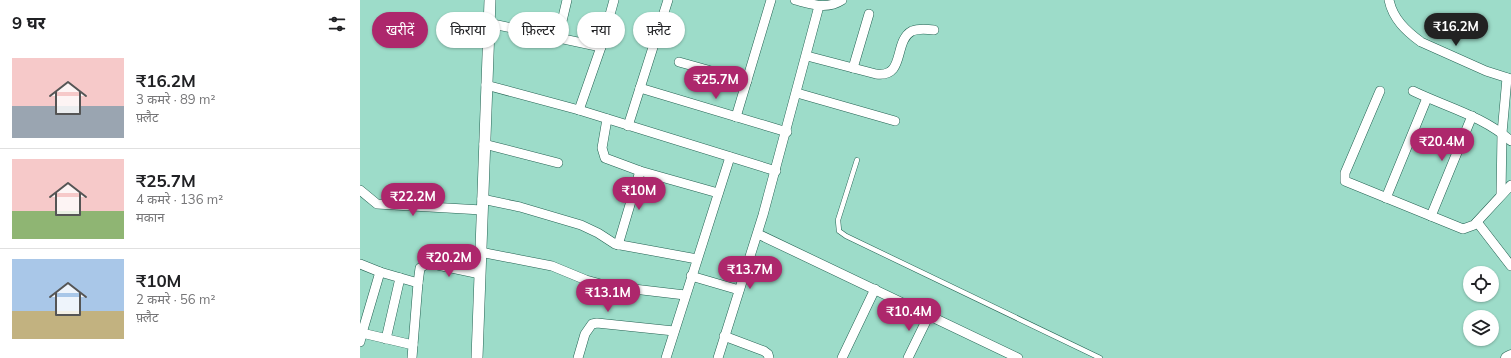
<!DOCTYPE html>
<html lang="hi">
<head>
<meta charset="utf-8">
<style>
	:root { --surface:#fff; --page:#f6f6f6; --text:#202124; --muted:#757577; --line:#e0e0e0; --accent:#ad276c }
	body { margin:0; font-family:Mulish,"Noto Sans Devanagari",sans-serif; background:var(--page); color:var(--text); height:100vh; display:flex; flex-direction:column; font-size:15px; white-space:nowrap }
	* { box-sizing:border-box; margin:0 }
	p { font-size:13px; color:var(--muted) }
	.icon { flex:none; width:22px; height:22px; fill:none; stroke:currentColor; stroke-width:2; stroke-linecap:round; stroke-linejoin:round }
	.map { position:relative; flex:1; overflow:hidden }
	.panel { display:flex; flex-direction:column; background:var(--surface); width:360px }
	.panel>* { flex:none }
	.hud { position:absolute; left:12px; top:12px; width:380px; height:36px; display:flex; gap:8px }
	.controls { position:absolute; left:1103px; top:266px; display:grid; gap:8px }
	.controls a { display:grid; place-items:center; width:36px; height:36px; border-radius:50%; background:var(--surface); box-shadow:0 1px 3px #0004; font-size:20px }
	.price { position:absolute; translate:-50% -34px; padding:0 9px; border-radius:14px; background:var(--accent); color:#fff; font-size:13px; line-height:26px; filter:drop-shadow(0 1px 2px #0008) }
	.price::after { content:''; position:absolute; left:50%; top:24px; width:12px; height:9px; margin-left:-6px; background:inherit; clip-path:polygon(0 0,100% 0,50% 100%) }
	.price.active { background:#222; color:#fff }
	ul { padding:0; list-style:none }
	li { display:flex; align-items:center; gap:12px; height:100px; padding:0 12px }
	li+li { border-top:1px solid var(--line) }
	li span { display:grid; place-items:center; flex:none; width:112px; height:80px; border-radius:0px; color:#555 }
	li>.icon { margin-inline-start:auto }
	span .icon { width:48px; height:48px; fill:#fffc; stroke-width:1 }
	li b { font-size:17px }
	h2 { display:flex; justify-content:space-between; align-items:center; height:48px; padding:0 12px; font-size:17px }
	.chip { padding:0 14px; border-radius:18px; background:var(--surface); box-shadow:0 1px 3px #0004; font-size:14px; line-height:36px }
	.chip.active { background:var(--accent); color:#fff }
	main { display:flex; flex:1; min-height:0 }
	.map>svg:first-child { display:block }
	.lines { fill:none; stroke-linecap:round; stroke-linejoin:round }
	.service-casing { stroke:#236252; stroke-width:5.5 }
	.minor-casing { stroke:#236252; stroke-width:10 }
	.tertiary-casing { stroke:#236252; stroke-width:12 }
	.secondary-casing { stroke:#236252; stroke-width:13 }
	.service { stroke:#fff; stroke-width:4.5 }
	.minor { stroke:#fff; stroke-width:9 }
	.tertiary { stroke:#fff; stroke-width:11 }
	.secondary { stroke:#fff; stroke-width:12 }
</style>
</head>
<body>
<main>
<section class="panel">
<h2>9 घर<svg class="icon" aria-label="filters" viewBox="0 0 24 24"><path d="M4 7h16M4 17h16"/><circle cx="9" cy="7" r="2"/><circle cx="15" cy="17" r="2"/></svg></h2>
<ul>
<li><span style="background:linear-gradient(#f6c9c9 60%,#9aa5b1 0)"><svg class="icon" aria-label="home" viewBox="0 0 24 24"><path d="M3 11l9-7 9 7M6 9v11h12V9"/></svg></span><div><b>₹16.2M</b><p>3 कमरे · 89 m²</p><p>फ़्लैट</p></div></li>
<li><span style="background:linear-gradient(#f6c9c9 65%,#8fb573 0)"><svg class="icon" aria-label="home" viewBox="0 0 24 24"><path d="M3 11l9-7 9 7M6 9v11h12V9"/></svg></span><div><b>₹25.7M</b><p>4 कमरे · 136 m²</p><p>मकान</p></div></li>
<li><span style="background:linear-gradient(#a9c7e8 65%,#c2b280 0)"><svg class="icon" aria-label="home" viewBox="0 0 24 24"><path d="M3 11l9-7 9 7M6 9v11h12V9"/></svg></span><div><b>₹10M</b><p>2 कमरे · 56 m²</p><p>फ़्लैट</p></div></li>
</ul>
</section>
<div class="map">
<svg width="1151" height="358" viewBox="0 0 1151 358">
	<rect width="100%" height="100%" fill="#9ddcc9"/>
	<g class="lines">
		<defs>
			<polyline id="service" points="497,160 478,220 479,231 486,236 740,358"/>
			<g id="minor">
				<path d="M 435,0 C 451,4 467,10 482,0"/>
				<path d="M 1029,0 C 1033,19 1046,31 1061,42 L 1126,71 L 1151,79"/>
				<polyline points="128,23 241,47"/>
				<polyline points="198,38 207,0"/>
				<path d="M 447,56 L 516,74 C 546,78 533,41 552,31 C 559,28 567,29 574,30"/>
				<polyline points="319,62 387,81"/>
				<polyline points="493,68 509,14"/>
				<polyline points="126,85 219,110 416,171"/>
				<polyline points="280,88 427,132"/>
				<polyline points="1020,91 985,173 985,181 1103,229 1114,225 1151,185"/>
				<path d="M 1053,91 C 1086,107 1123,116 1151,141"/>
				<polyline points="437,93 535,121"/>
				<polyline points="219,110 241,47 254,0"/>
				<polyline points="376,117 411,0"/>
				<polyline points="247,119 242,148 245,158 280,171 358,193"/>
				<polyline points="268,126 308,0"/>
				<polyline points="124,144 198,163"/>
				<polyline points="0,190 17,204 122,210"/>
				<polyline points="1141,195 1142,133 1147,78"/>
				<polyline points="1026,198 1067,98"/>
				<polyline points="122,199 160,207 221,225 238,233 255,244 337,259"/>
				<polyline points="1071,216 1112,116"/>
				<polyline points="1117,222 1151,266"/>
				<polyline points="398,234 658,358"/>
				<polyline points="258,245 280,171"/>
				<polyline points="120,252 192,266 226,280 248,286 325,295"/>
				<polyline points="0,264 20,272"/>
				<polyline points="331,276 379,290"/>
				<polyline points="58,283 60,268 68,263 120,274"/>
				<polyline points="0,332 2,333 20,272 58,283 53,345"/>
				<polyline points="364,336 404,351 408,354 409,358"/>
				<polyline points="26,339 40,278"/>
				<polyline points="0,342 2,333 53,345 52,358"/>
				<polyline points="218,358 225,334 232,324 237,323 314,331"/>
				<polyline points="306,358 370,157"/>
				<polyline points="358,358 403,215 459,6"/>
				<polyline points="482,358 515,289"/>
				<polyline points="548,358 569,315"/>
			</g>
			<polyline id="tertiary" points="117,358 130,0"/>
			<polyline id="secondary" points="1147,358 1151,356"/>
		</defs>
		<use href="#service" class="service-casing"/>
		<use href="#minor" class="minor-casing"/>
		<use href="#tertiary" class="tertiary-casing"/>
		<use href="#secondary" class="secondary-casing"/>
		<use href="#service" class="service"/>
		<use href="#minor" class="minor"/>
		<use href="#tertiary" class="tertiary"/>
		<use href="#secondary" class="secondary"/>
	</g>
</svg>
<div class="controls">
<a><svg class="icon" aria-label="locate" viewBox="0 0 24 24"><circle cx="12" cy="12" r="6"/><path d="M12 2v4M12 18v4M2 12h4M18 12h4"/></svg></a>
<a><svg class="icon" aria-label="layers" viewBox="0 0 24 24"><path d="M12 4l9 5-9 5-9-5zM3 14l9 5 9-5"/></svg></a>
</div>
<b class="price active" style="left:1096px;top:47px">₹16.2M</b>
<b class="price" style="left:356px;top:100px">₹25.7M</b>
<b class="price" style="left:1082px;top:162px">₹20.4M</b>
<b class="price" style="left:279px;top:211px">₹10M</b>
<b class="price" style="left:53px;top:217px">₹22.2M</b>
<b class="price" style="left:89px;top:278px">₹20.2M</b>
<b class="price" style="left:390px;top:290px">₹13.7M</b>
<b class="price" style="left:248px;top:313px">₹13.1M</b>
<b class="price" style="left:549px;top:332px">₹10.4M</b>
<div class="hud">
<a class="chip active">खरीदें</a>
<a class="chip">किराया</a>
<a class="chip">फ़िल्टर</a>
<a class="chip">नया</a>
<a class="chip">फ़्लैट</a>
</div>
</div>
</main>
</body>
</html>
